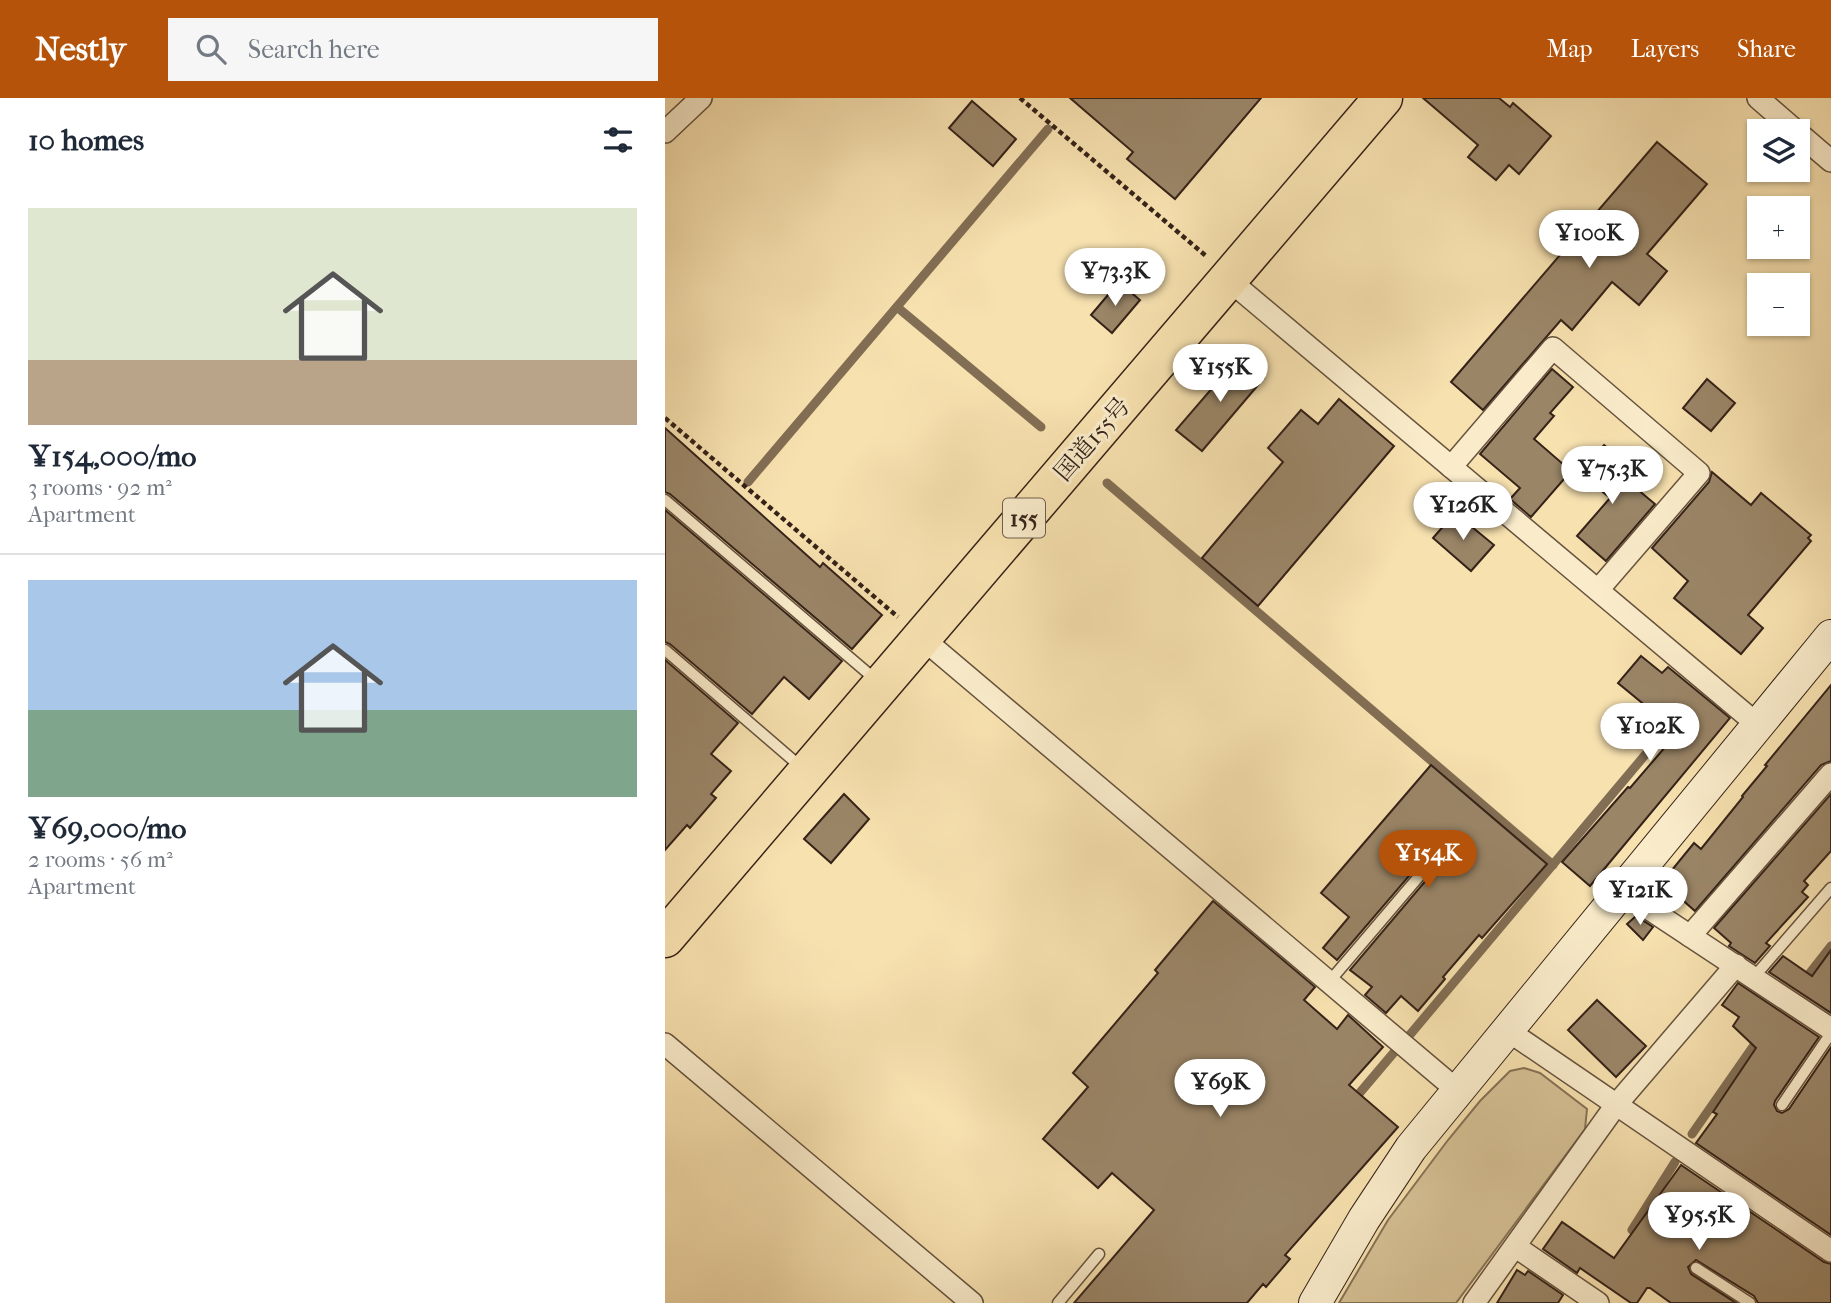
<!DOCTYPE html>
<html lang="en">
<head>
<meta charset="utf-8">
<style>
	:root { --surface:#fff; --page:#f6f6f7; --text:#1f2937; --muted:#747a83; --line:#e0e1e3; --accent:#b45309 }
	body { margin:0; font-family:"IM FELL French Canon","Noto Serif JP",serif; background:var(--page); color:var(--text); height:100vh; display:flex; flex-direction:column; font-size:26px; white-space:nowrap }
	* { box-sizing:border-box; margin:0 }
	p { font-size:23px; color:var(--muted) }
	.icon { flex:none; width:38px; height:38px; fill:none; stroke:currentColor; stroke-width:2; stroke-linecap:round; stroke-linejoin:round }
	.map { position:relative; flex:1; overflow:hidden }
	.drawer { display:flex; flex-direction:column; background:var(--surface); width:665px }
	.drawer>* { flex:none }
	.fabs { position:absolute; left:1082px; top:21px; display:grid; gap:14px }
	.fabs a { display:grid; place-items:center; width:63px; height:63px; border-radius:0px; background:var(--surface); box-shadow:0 2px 5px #0004; font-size:35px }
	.price { position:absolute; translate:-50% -60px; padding:0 16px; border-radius:24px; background:#fff; color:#222; font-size:23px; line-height:46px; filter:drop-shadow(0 2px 4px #0008) }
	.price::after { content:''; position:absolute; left:50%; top:42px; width:21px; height:16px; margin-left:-10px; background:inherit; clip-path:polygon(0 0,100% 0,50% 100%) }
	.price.on { background:var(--accent); color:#fff }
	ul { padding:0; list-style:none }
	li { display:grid; align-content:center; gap:14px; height:371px; padding:0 28px }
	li+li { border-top:2px solid var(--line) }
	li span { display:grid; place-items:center; height:217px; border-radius:0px; color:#555 }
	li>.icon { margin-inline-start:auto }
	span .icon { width:126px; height:126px; fill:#fffc; stroke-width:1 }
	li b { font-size:30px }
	h2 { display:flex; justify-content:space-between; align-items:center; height:84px; padding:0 28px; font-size:30px }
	header { display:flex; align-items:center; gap:42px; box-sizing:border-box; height:98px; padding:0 35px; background:var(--accent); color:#fff }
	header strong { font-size:33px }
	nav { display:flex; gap:38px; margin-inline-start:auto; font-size:24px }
	.search { width:490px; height:63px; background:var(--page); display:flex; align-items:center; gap:18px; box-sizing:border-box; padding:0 24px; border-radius:0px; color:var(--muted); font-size:26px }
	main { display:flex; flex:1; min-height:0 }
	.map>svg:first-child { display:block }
	.green { fill:#d6c195; stroke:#867256; stroke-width:2 }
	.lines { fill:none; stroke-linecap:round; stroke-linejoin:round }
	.stream { stroke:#826e54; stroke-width:9 }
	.building { fill:#9a8567; stroke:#352218; stroke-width:2 }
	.lane-casing { stroke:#66523e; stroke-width:13 }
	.street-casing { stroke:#66523e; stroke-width:24 }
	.secondary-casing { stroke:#352218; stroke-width:34 }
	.highway-casing { stroke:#352218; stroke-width:41 }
	.path { stroke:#352218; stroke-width:4.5; stroke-dasharray:5 3.5; stroke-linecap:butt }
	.lane { stroke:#faeccb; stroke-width:10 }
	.street { stroke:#faeccb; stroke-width:21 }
	.secondary { stroke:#faeccb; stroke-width:32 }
	.highway { stroke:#f7e1af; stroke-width:38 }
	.labels { text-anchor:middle; stroke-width:6; stroke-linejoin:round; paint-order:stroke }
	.shield { fill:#faeccb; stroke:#705f4e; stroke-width:2 }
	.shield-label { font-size:23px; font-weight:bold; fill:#352218 }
	.street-label { font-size:24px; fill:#352218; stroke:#faeccb }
</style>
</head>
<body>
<header>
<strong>Nestly</strong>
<div class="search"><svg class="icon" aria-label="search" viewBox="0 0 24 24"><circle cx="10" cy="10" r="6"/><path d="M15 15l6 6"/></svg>Search here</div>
<nav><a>Map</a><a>Layers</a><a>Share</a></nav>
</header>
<main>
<section class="drawer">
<h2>10 homes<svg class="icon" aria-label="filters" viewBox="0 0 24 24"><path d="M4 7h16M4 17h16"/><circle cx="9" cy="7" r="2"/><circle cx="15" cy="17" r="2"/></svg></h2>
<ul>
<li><span style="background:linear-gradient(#dfe7d0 70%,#b9a48a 0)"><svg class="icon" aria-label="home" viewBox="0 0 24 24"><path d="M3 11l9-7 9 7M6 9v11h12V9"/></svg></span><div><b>¥154,000/mo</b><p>3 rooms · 92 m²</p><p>Apartment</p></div></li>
<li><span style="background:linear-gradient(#a9c7e8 60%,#7fa58c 0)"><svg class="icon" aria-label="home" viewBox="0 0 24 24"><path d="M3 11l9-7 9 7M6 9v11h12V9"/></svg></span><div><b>¥69,000/mo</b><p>2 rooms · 56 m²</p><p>Apartment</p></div></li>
</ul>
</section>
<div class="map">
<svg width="1166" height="1205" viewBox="0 0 1166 1205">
	<rect width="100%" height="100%" fill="#f7e1af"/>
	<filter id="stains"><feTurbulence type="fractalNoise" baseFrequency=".00286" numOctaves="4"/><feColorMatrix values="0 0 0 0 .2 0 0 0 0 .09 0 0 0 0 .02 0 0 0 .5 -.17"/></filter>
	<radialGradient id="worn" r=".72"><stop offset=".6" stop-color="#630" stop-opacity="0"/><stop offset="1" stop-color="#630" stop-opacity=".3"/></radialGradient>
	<polygon class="green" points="859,970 875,975 922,1011 920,1031 791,1205 674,1205 723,1122 783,1042 815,1003 845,973"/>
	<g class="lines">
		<g class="stream">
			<polyline points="232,209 376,329"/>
			<polyline points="83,384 383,31"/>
			<polyline points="442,385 888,767"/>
			<polyline points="1137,885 1166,848"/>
			<polyline points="743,939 1012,619"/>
			<polyline points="687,1004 731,952"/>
			<polyline points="1027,1036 1094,940"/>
			<polyline points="977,1139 967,1132 1010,1064"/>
			<polyline points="1015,1165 1073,1205"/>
		</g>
	</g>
	<g class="building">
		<polygon points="405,0 596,0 510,101 462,61 468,54"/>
		<polygon points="758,0 834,0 845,9 848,5 886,38 854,76 844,67 831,82 803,59 813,47"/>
		<polygon points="307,3 351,41 328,68 284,30"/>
		<polygon points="992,44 1042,86 982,156 1002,173 974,207 947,184 907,232 896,222 818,312 786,284"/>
		<polygon points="454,184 475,202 447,235 426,217"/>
		<polygon points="574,259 599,280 537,353 511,332"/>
		<polygon points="887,271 908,289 885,315 889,318 869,341 906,373 866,419 845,401 855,390 815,356"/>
		<polygon points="1042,281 1070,305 1046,333 1018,310"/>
		<polygon points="674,301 729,348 593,508 537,460 618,364 603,350 636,312 653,326"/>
		<polygon points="0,330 155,469 158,465 217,517 187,551 5,396 0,394"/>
		<polygon points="939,347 957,361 948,371 990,406 941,463 912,438 945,400 915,375"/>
		<polygon points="1047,374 1086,407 1096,395 1146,437 1143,440 1146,443 1083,517 1098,530 1076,556 1009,500 1023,483 987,450 1044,384"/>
		<polygon points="0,412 177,563 144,601 119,579 87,616 5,546 0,544"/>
		<polygon points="790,415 829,447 806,473 768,440"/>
		<polygon points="976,558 997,575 1003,569 1065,620 925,788 897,764 963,689 965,690 1007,641 1004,638 1010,632 953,585"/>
		<polygon points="0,562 73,625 46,656 66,673 46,696 51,700 25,730 22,727 0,752"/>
		<polygon points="1166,587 1166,663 1156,667 1030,813 1014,799 1005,809 989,798 995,792 993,789 1029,745 1036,751 1078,699 1077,698 1102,668 1100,667"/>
		<polygon points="766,667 882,766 817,840 814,837 778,879 780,881 753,913 736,898 721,915 700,897 707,889 685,872 785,754 786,746 780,741 773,744 672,862 658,850 684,819 656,795"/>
		<polygon points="179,696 204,721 166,765 139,741"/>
		<polygon points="1166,696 1166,753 1139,783 1143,787 1137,794 1143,799 1101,845 1105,848 1090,865 1064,848 1066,845 1049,830"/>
		<polygon points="548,803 650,889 639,902 672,931 683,917 718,949 684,987 733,1029 620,1157 625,1161 601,1189 598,1186 582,1205 409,1205 489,1112 447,1075 433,1090 378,1041 423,989 408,975 493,875 490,872"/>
		<polygon points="971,818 988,829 978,842 962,826"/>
		<polygon points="1166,852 1166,915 1104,874 1118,858 1147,878"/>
		<polygon points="1073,885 1154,939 1110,1003 1109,1007 1112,1013 1117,1015 1124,1011 1166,949 1166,1137 1031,1045 1052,1016 1048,1014 1091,950 1068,928 1074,919 1057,907"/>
		<polygon points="932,902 981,948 951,979 903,932"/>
		<polygon points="1016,1067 1159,1164 1166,1166 1166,1205 1093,1205 1089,1198 1031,1162 1023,1169 1026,1176 1071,1205 1006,1205 985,1190 982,1190 972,1205 966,1205 915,1170 912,1175 878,1151 897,1124 949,1160"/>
		<polygon points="852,1172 860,1177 863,1173 898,1197 893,1205 832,1205"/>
	</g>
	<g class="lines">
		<defs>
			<g id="lane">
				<polyline points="0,402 211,582"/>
				<polyline points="0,552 136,669"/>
				<polyline points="1089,879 1166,790"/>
				<polyline points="664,884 779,749"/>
				<polyline points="1117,1007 1166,935"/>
				<polyline points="1031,1170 1085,1205"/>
				<polyline points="393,1205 434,1156"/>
			</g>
			<g id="street">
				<polyline points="1093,0 1131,33"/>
				<polyline points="0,34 36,0"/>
				<polyline points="1132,34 1166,63"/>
				<polyline points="564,182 1093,627"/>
				<polyline points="786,369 888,250 1034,375 933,492"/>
				<polyline points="257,540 793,993"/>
				<polyline points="957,793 1166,931"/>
				<polyline points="1025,838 1166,676"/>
				<polyline points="842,932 1166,1153"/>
				<polyline points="0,946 307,1205"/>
				<polyline points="851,1149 933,1205"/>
				<polyline points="809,1205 951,1007 1071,867"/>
			</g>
			<polyline id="secondary" points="650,1205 699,1121 746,1050 1166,538"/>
			<polyline id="highway" points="0,840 718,0"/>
		</defs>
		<use href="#lane" class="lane-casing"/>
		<use href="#street" class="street-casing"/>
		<use href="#secondary" class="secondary-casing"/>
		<use href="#highway" class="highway-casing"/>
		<g class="path">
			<polyline points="355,0 541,158"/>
			<polyline points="0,320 233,519"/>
		</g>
		<use href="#lane" class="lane"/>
		<use href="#street" class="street"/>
		<use href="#secondary" class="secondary"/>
		<use href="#highway" class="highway"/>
	</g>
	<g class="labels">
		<rect class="shield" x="338" y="400.5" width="42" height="39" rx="5"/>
		<g class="shield-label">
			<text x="359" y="428">155</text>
		</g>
		<g class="street-label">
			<text transform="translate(427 341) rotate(-49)" y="8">国道155号</text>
		</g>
	</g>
	<rect width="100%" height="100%" filter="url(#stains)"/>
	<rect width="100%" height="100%" fill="url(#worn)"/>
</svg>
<div class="fabs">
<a><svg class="icon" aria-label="layers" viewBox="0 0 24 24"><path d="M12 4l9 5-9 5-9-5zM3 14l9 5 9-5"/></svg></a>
<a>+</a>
<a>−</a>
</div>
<b class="price" style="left:924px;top:172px">¥100K</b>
<b class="price" style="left:450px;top:210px">¥73.3K</b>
<b class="price" style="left:555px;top:306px">¥155K</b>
<b class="price" style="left:947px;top:408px">¥75.3K</b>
<b class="price" style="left:798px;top:444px">¥126K</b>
<b class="price" style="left:985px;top:665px">¥102K</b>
<b class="price on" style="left:763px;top:792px">¥154K</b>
<b class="price" style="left:975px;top:829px">¥121K</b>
<b class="price" style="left:555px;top:1021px">¥69K</b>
<b class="price" style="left:1034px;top:1154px">¥95.5K</b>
</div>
</main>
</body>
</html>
